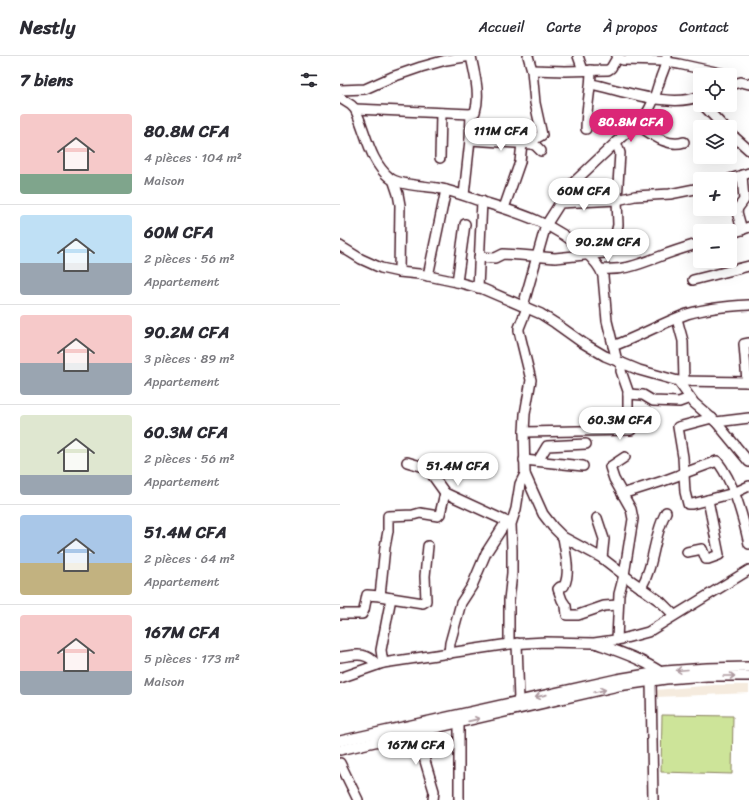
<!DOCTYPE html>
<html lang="fr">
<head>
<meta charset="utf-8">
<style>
	:root { --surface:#fff; --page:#f7f7f7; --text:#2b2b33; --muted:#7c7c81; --line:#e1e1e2; --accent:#db2777 }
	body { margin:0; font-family:Sriracha,sans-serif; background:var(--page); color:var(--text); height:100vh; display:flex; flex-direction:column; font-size:15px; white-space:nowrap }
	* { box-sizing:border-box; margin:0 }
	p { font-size:13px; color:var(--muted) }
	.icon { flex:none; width:22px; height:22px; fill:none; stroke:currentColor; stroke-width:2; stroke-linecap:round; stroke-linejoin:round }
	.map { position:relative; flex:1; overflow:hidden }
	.panel { display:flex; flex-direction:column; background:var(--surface); width:340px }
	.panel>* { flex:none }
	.buttons { position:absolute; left:353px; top:12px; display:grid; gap:8px }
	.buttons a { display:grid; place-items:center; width:44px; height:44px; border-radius:4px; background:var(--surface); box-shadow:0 4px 16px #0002; font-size:20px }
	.price { position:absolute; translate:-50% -34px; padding:0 9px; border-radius:14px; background:#fff; color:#222; font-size:13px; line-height:26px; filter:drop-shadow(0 1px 2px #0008) }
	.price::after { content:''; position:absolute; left:50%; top:24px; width:12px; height:9px; margin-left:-6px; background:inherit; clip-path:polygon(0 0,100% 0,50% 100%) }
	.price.on { background:var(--accent); color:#fff }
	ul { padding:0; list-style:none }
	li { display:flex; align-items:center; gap:12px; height:100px; padding:0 20px }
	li+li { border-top:1px solid var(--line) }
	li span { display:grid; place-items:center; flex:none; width:112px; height:80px; border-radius:4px; color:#555 }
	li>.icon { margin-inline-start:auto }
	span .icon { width:48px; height:48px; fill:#fffc; stroke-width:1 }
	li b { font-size:17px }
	h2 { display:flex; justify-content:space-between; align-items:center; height:48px; padding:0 20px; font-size:17px }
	header { display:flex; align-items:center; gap:24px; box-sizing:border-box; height:56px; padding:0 20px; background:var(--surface); border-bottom:1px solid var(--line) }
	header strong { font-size:19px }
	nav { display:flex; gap:22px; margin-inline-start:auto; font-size:14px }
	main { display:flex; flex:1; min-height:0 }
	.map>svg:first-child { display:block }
	.built { fill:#f5ebde }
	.green { fill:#cde499; stroke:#8c8262 }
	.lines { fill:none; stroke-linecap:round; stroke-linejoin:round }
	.minor-casing { stroke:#4a1f2b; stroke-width:12 }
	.minor { stroke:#fff; stroke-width:9 }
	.oneway { stroke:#ae9aa0 }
</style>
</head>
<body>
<header>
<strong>Nestly</strong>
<nav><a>Accueil</a><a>Carte</a><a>À propos</a><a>Contact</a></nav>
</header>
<main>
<section class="panel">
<h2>7 biens<svg class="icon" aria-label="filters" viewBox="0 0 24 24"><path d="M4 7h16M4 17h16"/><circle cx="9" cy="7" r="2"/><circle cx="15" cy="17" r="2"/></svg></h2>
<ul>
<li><span style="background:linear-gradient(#f6c9c9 75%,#7fa58c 0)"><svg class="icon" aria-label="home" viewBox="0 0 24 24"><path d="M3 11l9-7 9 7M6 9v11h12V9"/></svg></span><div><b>80.8M CFA</b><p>4 pièces · 104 m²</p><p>Maison</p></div></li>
<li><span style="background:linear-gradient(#bfe0f5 60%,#9aa5b1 0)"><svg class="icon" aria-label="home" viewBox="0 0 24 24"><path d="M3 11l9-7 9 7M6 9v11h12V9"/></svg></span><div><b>60M CFA</b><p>2 pièces · 56 m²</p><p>Appartement</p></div></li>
<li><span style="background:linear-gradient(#f6c9c9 60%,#9aa5b1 0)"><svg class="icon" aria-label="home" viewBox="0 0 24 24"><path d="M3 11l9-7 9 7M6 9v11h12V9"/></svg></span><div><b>90.2M CFA</b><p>3 pièces · 89 m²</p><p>Appartement</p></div></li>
<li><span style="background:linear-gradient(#dfe7d0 75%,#9aa5b1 0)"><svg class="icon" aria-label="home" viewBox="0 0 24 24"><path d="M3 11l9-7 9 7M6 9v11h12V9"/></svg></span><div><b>60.3M CFA</b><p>2 pièces · 56 m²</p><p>Appartement</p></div></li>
<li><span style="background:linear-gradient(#a9c7e8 60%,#c2b280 0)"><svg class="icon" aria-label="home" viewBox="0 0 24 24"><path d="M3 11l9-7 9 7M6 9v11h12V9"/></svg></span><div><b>51.4M CFA</b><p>2 pièces · 64 m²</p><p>Appartement</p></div></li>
<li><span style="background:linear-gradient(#f6c9c9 70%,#9aa5b1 0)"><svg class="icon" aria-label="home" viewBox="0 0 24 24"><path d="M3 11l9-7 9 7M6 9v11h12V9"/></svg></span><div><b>167M CFA</b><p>5 pièces · 173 m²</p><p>Maison</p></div></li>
</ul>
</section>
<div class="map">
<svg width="409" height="744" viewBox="0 0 409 744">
	<rect width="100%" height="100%" fill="#fff"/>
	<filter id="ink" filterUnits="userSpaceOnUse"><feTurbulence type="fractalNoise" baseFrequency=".025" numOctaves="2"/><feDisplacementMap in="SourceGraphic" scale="8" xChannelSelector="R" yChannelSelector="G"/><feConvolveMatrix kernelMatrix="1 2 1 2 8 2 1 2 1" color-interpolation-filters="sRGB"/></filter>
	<g filter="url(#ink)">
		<polygon class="built" points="376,629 409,629 409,637 316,641 315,634"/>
		<polygon class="green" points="322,659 393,660 392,718 321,716"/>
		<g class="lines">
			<defs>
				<g id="minor">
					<polyline points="188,0 192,14 195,47 202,79 195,83 192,88"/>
					<polyline points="238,0 243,14"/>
					<polyline points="277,2 283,4 321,5 339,8 389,19"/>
					<polyline points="192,14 225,15 268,14 271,12 278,0"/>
					<path d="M 251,28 C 281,34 331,53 360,40"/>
					<polyline points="390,29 401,26 409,28"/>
					<polyline points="0,34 25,33 52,21 81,11 106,4 131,0"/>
					<path d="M 0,42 L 11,49 L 15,53 C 26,75 29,105 50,122 C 58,129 85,130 97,132 C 113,135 128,141 143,146 C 180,157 216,168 245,196 C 253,203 260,210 263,220 L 267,265 L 277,305"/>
					<polyline points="363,49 384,71"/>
					<polyline points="15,53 131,58"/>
					<path d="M 296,68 C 310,77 327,92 344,86"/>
					<path d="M 246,73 C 246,53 251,34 251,14"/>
					<polyline points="390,77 409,94"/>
					<polyline points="130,84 192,88 196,90 201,95"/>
					<polyline points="100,102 101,57"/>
					<polyline points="402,119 404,144 398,152 397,156 402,174"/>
					<polyline points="390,123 409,117"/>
					<polyline points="54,126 58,138 60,149 59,216"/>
					<path d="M 124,139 L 130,84 L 131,58 L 135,56 C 141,38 134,17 131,0"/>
					<path d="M 220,147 L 233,127 L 307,57 C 315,44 315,38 320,24 C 322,16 327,9 327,0"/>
					<polyline points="164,152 180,106 182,87"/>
					<polyline points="390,178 409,171"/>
					<polyline points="0,190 21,203 41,212 59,216 79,218 117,226 143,233 201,258 215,267 243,287 265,300 299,314 338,325 354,347 376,366 409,406"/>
					<polyline points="139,201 155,202 163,198 180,199 215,202 264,197 276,177 278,169 277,144 280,97 276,86"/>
					<path d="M 261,213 C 284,215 300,208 321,200 C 334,195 347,191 360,187"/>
					<polyline points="88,220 106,134"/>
					<polyline points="353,224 409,210"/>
					<polyline points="117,226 125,168"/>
					<polyline points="138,232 142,145"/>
					<polyline points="183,250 206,169 220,147 277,144 295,140 330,138 360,132"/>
					<polyline points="337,263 343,285 344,326"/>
					<path d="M 273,290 C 298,281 322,267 347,258 C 367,252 388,250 409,249"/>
					<polyline points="338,325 409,326"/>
					<polyline points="407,326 404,288 409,287"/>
					<polyline points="288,338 303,339 313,345 339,346 350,342"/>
					<polyline points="372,362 338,371 343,401 345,436 348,448 352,448 394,437 409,430"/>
					<polyline points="376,366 409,362"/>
					<polyline points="184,376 291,374 288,355 288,335 281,315 282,307"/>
					<polyline points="184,404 243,410"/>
					<polyline points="198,405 207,390 246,388"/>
					<polyline points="67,406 84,411 90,416 105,437 170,467"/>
					<polyline points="185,418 203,458 213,471 223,481 262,502 293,526 321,546 334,559"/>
					<path d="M 282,438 L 323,425 L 377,405 C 394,426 403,461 409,488"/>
					<polyline points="257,462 264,483 262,502"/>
					<path d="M 223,481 C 225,495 231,517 224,530 L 220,531 L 218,533 L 222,544 L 226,550 L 227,559 L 238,559 L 264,550 L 278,549"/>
					<polyline points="347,496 362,493 366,503 368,503 379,499 368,444"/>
					<path d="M 301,532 C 315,508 313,480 326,456"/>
					<polyline points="51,542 40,540 45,491 48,475 48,460 73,459 80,457 98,460 100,458 105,437"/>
					<polyline points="0,558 22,558 24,554 27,539 40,540"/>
					<polyline points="277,584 279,538 284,519 293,463 291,453 274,423 270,411 285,401"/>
					<polyline points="177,587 179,645"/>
					<polyline points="169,588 169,544 172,517 172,494 171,468 176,453 180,428 185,418 184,376 185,358 191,324 179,275 179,272 187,252"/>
					<path d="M 258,588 C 280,596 301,603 321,616"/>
					<polyline points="109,598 110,587 121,547 132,530 146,497 166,466"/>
					<path d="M 0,601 C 15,599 26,595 37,609"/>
					<polyline points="43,607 41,594 51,542 83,547 86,545 85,520 88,490"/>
					<polyline points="0,622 43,607 169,588 206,586 254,587 282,583 308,576 409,514"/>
					<polyline points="311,625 313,744"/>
					<polyline points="78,676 82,695 94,735 93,744"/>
					<polyline points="0,685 277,623 325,615 367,612 409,611"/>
					<polyline points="0,694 278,630 326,623 367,620 409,620"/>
					<polyline points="0,707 18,744"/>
					<polyline points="119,744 119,667"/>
				</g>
			</defs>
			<use href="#minor" class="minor-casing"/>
			<use href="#minor" class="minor"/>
		</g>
		<defs><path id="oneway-shaft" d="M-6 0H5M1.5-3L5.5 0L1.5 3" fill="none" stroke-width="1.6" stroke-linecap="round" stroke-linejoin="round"/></defs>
		<g class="oneway">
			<use href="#oneway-shaft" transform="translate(342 614) rotate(175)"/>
			<use href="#oneway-shaft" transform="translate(389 620)"/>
			<use href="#oneway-shaft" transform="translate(260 635) rotate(-13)"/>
			<use href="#oneway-shaft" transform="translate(201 640) rotate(167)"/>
			<use href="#oneway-shaft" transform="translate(134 664) rotate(-13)"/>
		</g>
	</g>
</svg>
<div class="buttons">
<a><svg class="icon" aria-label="locate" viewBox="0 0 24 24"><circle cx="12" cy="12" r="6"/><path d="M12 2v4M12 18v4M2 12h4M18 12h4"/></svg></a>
<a><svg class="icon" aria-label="layers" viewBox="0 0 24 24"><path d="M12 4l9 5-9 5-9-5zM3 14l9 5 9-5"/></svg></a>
<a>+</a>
<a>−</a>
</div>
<b class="price on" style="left:291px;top:87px">80.8M CFA</b>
<b class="price" style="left:161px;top:96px">111M CFA</b>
<b class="price" style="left:244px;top:156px">60M CFA</b>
<b class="price" style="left:268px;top:207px">90.2M CFA</b>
<b class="price" style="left:280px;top:385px">60.3M CFA</b>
<b class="price" style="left:118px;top:431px">51.4M CFA</b>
<b class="price" style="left:76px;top:710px">167M CFA</b>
</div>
</main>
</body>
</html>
